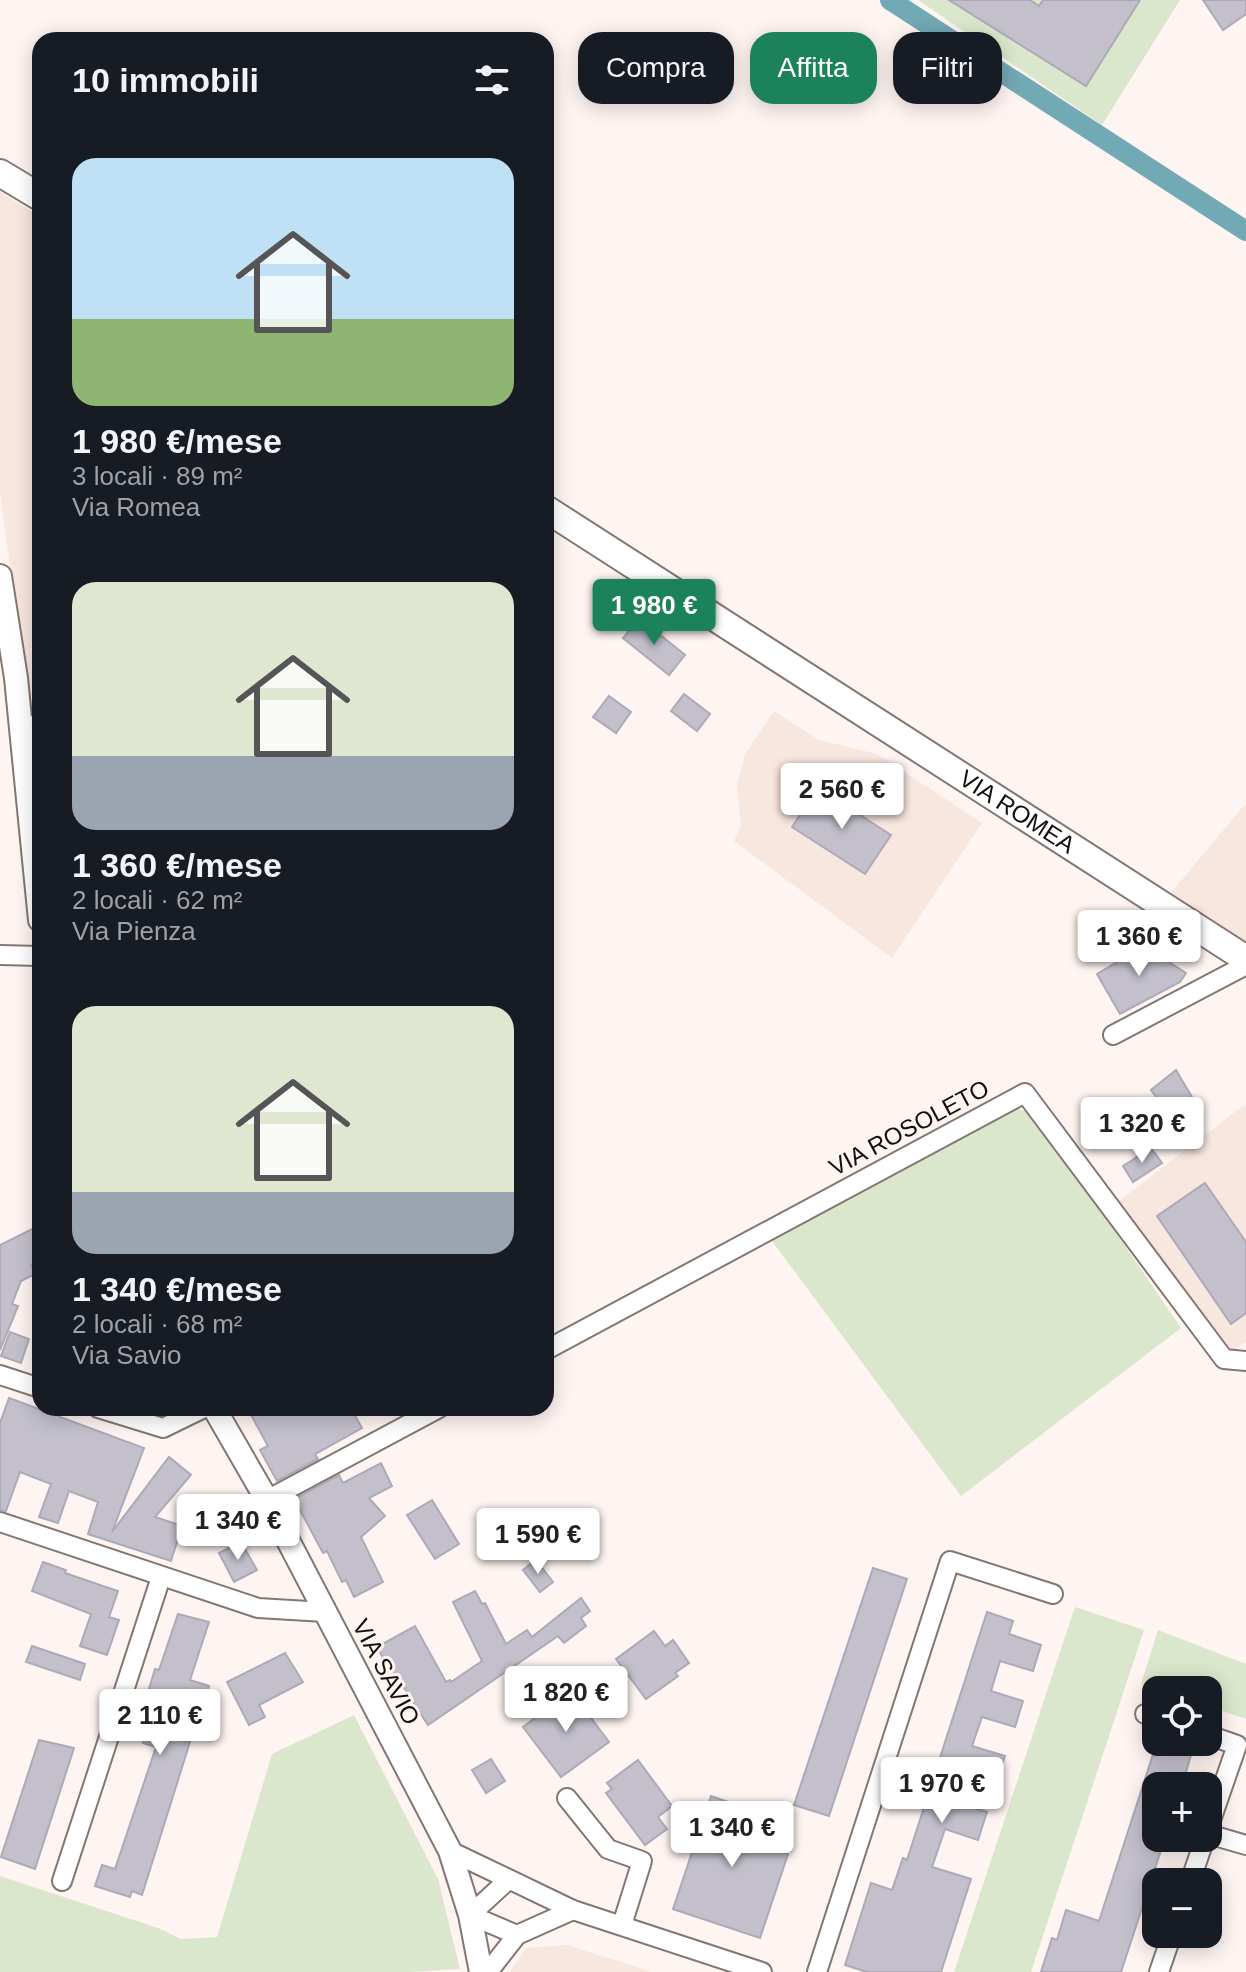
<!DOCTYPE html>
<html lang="it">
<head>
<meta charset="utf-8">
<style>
	:root { --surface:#171b24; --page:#20242c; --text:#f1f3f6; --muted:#9ea1a6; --accent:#1c825c }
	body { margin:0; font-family:Arial,sans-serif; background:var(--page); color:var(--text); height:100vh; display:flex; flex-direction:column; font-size:30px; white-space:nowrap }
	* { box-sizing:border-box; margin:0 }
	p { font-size:26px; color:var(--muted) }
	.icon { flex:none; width:44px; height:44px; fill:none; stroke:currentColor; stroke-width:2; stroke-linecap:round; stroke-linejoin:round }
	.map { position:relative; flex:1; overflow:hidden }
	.details { position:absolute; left:32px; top:32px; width:522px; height:1384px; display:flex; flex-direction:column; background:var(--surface); border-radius:24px; box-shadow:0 4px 20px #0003 }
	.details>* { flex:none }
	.banner { position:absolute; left:578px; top:32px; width:548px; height:72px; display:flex; gap:16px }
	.tools { position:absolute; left:1142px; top:1676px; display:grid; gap:16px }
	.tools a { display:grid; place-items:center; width:80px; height:80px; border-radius:16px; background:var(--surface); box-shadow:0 4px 20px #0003; font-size:40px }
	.price { position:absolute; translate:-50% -68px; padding:0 18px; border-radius:8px; background:#fff; color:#222; font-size:26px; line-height:52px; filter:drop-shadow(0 2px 4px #0008) }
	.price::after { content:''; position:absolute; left:50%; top:48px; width:24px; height:18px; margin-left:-12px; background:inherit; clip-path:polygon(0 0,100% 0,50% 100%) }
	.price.on { background:var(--accent); color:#fff }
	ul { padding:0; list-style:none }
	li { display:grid; align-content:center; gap:16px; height:424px; padding:0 40px }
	li span { display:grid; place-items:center; height:248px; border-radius:24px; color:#555 }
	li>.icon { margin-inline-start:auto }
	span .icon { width:144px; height:144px; fill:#fffc; stroke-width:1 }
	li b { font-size:34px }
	h2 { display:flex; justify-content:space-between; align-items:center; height:96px; padding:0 40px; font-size:34px }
	.chip { padding:0 28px; border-radius:24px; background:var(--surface); box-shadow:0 4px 20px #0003; font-size:28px; line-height:72px }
	.chip.on { background:var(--accent); color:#fff }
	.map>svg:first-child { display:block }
	.built { fill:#f8e7df }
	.green { fill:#dbe7cc }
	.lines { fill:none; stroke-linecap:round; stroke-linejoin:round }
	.canal { stroke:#71a9b4; stroke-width:20 }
	.building { fill:#c3c0cc; stroke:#ada9b6; stroke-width:2 }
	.service-casing { stroke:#847771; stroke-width:13 }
	.minor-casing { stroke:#847771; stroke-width:22 }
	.tertiary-casing { stroke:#847771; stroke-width:26 }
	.secondary-casing { stroke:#847771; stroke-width:30 }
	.service { stroke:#fff; stroke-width:9 }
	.minor { stroke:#fff; stroke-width:18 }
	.tertiary { stroke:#fff; stroke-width:22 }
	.secondary { stroke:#fff; stroke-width:26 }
	.labels { text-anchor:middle; stroke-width:6; stroke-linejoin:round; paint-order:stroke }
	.street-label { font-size:24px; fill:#130f0d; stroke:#fef4f1 }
</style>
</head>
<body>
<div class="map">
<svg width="1246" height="1972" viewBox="0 0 1246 1972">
	<rect width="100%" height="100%" fill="#fef4f1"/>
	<g class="built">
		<polygon points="0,192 40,217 40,789 0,493"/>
		<polygon points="774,711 819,740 877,754 982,823 892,958 734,841 741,825 737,785 745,754"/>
		<polygon points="1246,803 1246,941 1170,894"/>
		<polygon points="1244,1105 1246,1107 1246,1342 1229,1353 1118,1202"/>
		<polygon points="567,1945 652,1972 510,1972 526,1948"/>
	</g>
	<g class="green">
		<polygon points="918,0 1180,0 1102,125"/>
		<polygon points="1012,1107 1035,1114 1181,1328 961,1496 772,1241 851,1188"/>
		<polygon points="1075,1607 1144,1630 1031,1972 954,1972"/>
		<polygon points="1158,1630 1246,1664 1246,1719 1208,1706 1208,1690 1158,1690 1141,1684"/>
		<polygon points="354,1715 438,1879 460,1969 409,1972 0,1972 0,1876 158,1928 181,1939 217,1937 272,1754"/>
	</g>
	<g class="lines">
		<polyline class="canal" points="890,0 1246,231"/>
	</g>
	<g class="building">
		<polygon points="949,0 1030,0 1039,6 1043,0 1140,0 1086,86"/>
		<polygon points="1203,0 1246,0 1246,14 1223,30"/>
		<polygon points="637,621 647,629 649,626 685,655 669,675 623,638"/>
		<polygon points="684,694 710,714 697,731 671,711"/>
		<polygon points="609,696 631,712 616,733 593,717"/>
		<polygon points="818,788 891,835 865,874 792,827"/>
		<polygon points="1144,946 1186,973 1180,982 1120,1014 1097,974"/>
		<polygon points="1176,1070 1199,1109 1172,1128 1159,1110 1163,1107 1151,1090"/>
		<polygon points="1151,1148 1162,1163 1133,1182 1123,1166"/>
		<polygon points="1205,1183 1246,1242 1246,1313 1231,1324 1157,1216"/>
		<polygon points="34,1228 40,1240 40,1260 31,1265 35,1274 21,1281 12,1304 18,1306 0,1350 0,1245"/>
		<polygon points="10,1332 29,1339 21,1363 1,1356"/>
		<polygon points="9,1398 144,1448 112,1532 169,1457 191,1475 155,1517 182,1526 171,1561 88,1534 98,1502 69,1491 58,1523 39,1517 51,1484 20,1472 6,1511 0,1510 0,1423"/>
		<polygon points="259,1408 351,1408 362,1428 315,1454 318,1459 277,1481 260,1450 268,1446 250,1413"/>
		<polygon points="381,1463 392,1486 369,1498 385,1516 361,1537 383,1582 354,1597 346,1580 342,1582 327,1551 323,1553 294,1499 339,1475 343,1483"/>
		<polygon points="432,1500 459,1544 435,1559 407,1515"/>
		<polygon points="241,1542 257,1570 234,1582 219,1553"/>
		<polygon points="536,1560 553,1582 540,1592 523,1570"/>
		<polygon points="43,1562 66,1570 65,1573 118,1591 109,1617 119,1620 107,1655 80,1646 91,1614 32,1591"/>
		<polygon points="873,1568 907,1579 829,1816 794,1805"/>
		<polygon points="475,1591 482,1604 485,1603 506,1644 527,1630 532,1637 581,1598 590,1611 581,1618 586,1626 564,1643 558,1636 428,1725 399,1680 396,1682 377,1647 415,1626 446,1682 450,1680 451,1682 482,1661 453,1602"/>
		<polygon points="987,1612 1013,1621 1009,1634 1041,1645 1033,1671 1000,1661 991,1691 1023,1701 1015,1727 982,1717 972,1746 1005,1756 996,1784 963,1774 954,1802 987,1812 978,1840 945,1829 932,1867 971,1879 941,1972 867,1972 845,1965 871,1883 892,1890 903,1858 907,1860"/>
		<polygon points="178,1614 209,1622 190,1680 209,1686 202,1709 183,1703 173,1737 190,1742 142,1895 132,1891 130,1897 95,1886 102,1865 115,1869 156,1747 143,1743 157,1695 148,1692 155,1669 159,1670"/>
		<polygon points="654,1631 665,1646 673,1640 689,1663 675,1673 678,1676 646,1699 616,1659"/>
		<polygon points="32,1646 85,1664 80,1680 26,1662"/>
		<polygon points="285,1653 303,1682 259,1705 265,1717 249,1725 227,1682"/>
		<polygon points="571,1691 609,1742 561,1777 523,1727"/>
		<polygon points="39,1740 74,1748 35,1869 1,1857"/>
		<polygon points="1157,1742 1170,1742 1187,1747 1185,1753 1191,1755 1182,1786 1156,1786 1156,1838 1165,1838 1121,1972 1041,1972 1052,1938 1057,1940 1066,1910 1099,1921"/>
		<polygon points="491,1759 505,1781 486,1793 472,1770"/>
		<polygon points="638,1760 672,1806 658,1817 667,1829 645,1845 606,1793 612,1789 607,1783"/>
		<polygon points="711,1796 778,1819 768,1847 788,1854 760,1938 673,1909"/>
	</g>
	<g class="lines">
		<defs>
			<polyline id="service" points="22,726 40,717"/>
			<g id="minor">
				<polyline points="0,955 40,956"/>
				<polyline points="1113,1035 1246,965"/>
				<polyline points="546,1350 1025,1093 1224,1359 1246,1361"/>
				<polyline points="0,1375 40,1388"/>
				<polyline points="98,1408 163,1428 204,1408"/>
				<polyline points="267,1500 439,1408"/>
				<polyline points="0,1522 258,1608 325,1612"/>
				<polyline points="1145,1714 1156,1718"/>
				<polyline points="1208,1735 1237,1745 1208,1829"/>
				<polyline points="567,1798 608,1849 642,1861 622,1925"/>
				<polyline points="1208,1834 1246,1845"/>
				<polyline points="450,1851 573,1910 762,1972"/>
				<polyline points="508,1880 470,1915 517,1935"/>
				<polyline points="62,1881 161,1577"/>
				<polyline points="1190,1882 1205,1838"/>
				<polyline points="488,1972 517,1935 573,1910"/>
				<polyline points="817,1972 950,1561 1053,1594"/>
				<polyline points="1159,1972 1172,1934"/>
			</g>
			<g id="tertiary">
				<polyline points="0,576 16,678 40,920"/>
				<polyline points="214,1408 267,1500 450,1851 470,1915 481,1972"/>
			</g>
			<g id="secondary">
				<polyline points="0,173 40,197"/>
				<path id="s1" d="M 546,509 L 1246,959"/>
			</g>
		</defs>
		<use href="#service" class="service-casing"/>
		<use href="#minor" class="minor-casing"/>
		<use href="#tertiary" class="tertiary-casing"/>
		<use href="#secondary" class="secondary-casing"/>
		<use href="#service" class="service"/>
		<use href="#minor" class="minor"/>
		<use href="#tertiary" class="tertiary"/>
		<use href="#secondary" class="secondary"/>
	</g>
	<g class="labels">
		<g class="street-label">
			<text dy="8" stroke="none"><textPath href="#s1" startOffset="560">VIA ROMEA</textPath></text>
			<text transform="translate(909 1128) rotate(-28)" y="8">VIA ROSOLETO</text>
			<text transform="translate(386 1672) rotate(62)" y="8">VIA SAVIO</text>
		</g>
	</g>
</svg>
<div class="tools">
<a><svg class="icon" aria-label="locate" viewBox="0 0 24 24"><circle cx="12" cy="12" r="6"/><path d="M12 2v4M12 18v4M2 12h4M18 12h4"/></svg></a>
<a>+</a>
<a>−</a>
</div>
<b class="price on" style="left:654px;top:647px">1 980 €</b>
<b class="price" style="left:842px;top:831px">2 560 €</b>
<b class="price" style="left:1139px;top:978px">1 360 €</b>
<b class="price" style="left:1142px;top:1165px">1 320 €</b>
<b class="price" style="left:238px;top:1562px">1 340 €</b>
<b class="price" style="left:538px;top:1576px">1 590 €</b>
<b class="price" style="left:566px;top:1734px">1 820 €</b>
<b class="price" style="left:160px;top:1757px">2 110 €</b>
<b class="price" style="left:942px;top:1825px">1 970 €</b>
<b class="price" style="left:732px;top:1869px">1 340 €</b>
<div class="banner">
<a class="chip">Compra</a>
<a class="chip on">Affitta</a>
<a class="chip">Filtri</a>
</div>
<section class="details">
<h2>10 immobili<svg class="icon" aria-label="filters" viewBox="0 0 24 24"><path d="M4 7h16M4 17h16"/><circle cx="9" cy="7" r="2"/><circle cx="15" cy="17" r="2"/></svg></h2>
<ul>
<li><span style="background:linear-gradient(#bfe0f5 65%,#8fb573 0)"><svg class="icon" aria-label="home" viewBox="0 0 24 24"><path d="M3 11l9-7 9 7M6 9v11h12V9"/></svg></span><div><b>1 980 €/mese</b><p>3 locali · 89 m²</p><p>Via Romea</p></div></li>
<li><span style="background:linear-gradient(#dfe7d0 70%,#9aa5b1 0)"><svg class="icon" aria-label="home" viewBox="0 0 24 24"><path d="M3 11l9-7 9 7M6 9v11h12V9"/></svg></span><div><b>1 360 €/mese</b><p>2 locali · 62 m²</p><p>Via Pienza</p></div></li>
<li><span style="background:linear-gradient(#dfe7d0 75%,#9aa5b1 0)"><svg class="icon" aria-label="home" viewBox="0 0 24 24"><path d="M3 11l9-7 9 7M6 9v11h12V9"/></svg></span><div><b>1 340 €/mese</b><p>2 locali · 68 m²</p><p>Via Savio</p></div></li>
</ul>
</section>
</div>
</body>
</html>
